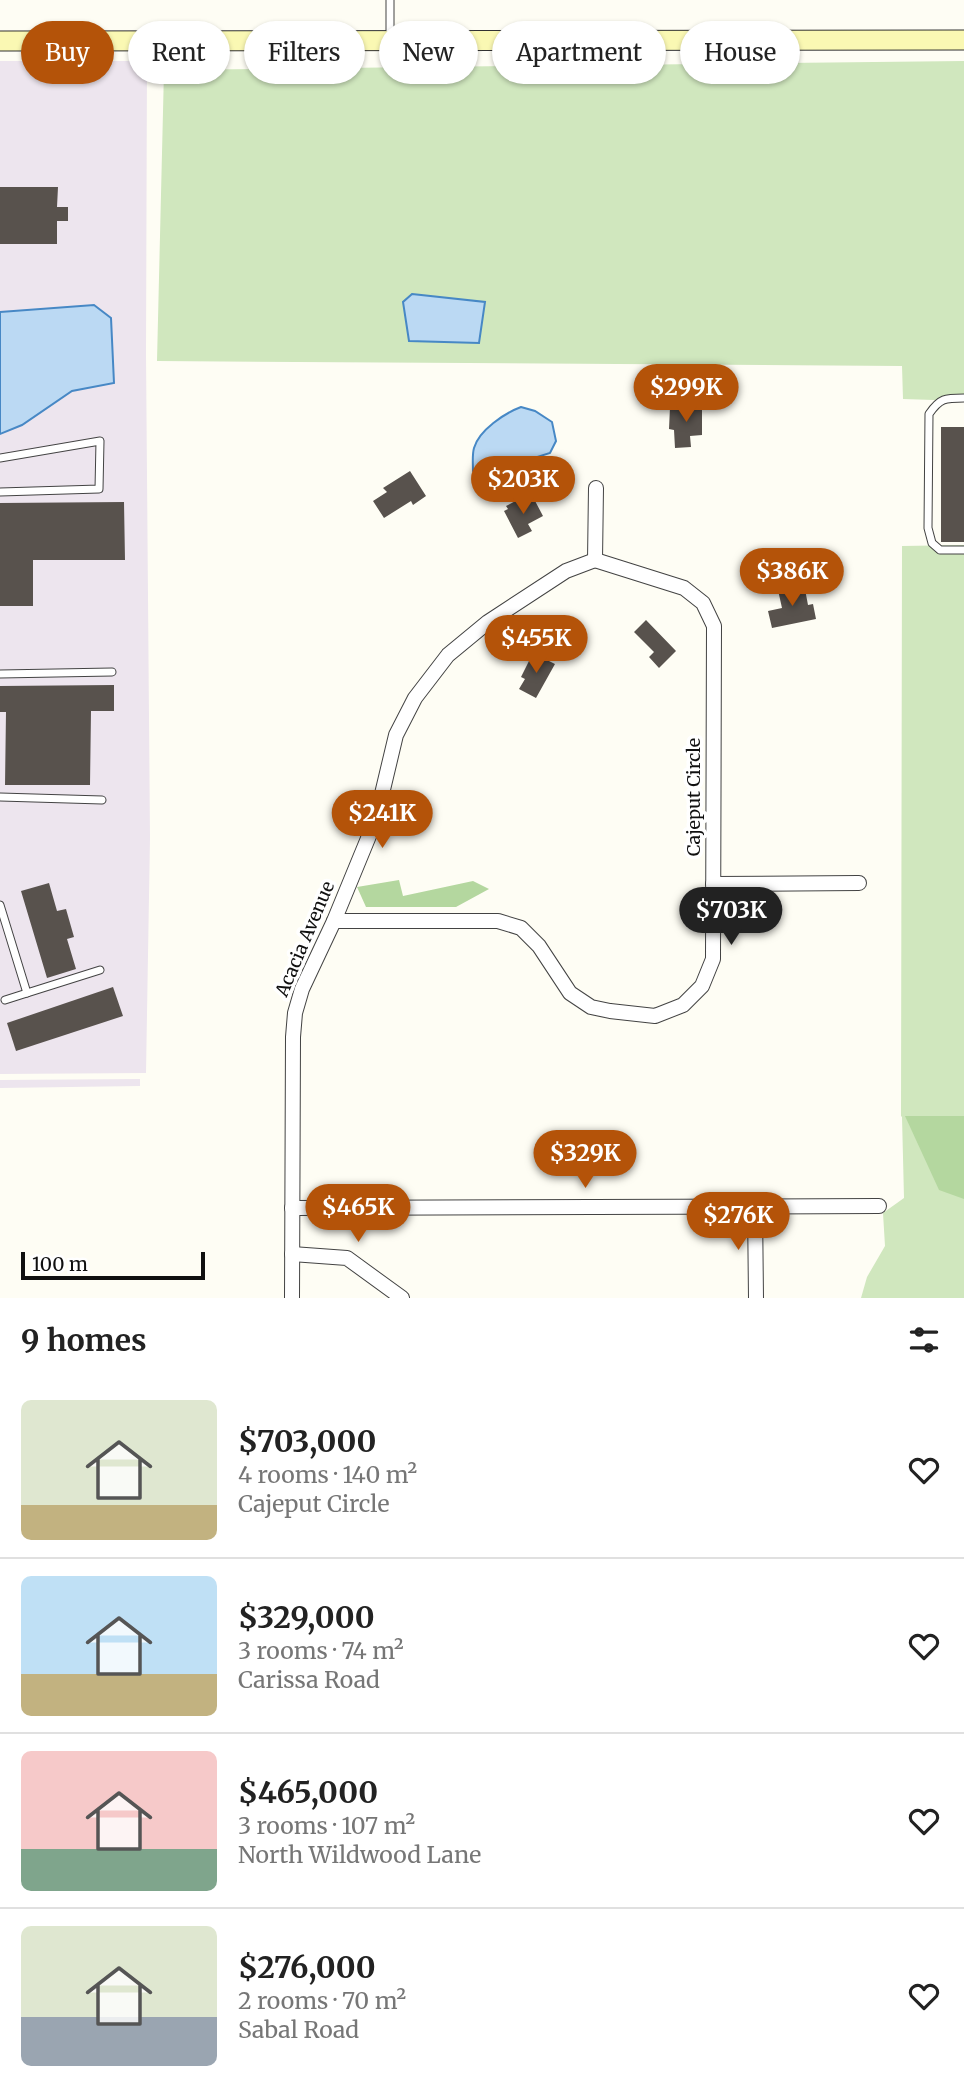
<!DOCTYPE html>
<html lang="en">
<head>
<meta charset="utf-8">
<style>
	:root { --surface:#fff; --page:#f6f6f6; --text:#222; --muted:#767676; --line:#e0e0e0; --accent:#b45309 }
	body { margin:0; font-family:Merriweather,serif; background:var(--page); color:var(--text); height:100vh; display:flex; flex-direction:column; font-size:26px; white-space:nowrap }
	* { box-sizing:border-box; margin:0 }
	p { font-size:23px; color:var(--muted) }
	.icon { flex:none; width:38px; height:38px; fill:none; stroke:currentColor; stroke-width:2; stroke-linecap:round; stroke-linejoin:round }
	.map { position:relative; height:1298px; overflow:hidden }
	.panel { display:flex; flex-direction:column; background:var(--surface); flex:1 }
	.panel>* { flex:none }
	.banner { position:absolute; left:21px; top:21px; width:922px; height:63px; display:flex; gap:14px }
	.scale { position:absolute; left:21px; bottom:18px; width:184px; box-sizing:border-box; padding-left:7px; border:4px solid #101010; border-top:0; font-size:19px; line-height:24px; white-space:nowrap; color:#101010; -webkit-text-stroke:5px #fff; paint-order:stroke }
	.price { position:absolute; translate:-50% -60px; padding:0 16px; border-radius:24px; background:var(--accent); color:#fff; font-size:23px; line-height:46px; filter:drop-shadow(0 2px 4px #0008) }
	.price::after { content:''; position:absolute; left:50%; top:42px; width:21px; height:16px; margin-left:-10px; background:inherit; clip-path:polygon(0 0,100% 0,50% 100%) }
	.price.on { background:#222; color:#fff }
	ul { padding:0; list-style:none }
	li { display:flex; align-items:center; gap:21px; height:175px; padding:0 21px }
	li+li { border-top:2px solid var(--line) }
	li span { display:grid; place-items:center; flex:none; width:196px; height:140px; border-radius:10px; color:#555 }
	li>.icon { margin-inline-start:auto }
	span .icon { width:84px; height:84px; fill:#fffc; stroke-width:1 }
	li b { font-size:30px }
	h2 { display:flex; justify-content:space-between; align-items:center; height:84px; padding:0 21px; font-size:30px }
	.chip { padding:0 24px; border-radius:32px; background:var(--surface); box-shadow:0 2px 5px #0004; font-size:24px; line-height:63px }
	.chip.on { background:var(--accent); color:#fff }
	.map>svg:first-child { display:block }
	.industrial { fill:#ede5ee }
	.green { fill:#d0e7be }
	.forest { fill:#b4d79f }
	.water { fill:#bbd9f3; stroke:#4788c5; stroke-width:2 }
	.building { fill:#58524d }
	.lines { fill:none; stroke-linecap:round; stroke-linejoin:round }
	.service-casing { stroke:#434343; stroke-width:9 }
	.minor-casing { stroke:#434343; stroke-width:16 }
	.secondary-casing { stroke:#323232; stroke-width:21 }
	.service { stroke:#fff; stroke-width:7 }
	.minor { stroke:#fff; stroke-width:14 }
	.secondary { stroke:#faf8b3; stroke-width:19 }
	.labels { text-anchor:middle; stroke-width:7; stroke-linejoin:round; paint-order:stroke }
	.street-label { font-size:18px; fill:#101010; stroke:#fff }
</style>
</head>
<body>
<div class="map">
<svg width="964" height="1298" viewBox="0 0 964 1298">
	<rect width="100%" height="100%" fill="#fefdf4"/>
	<g class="industrial">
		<polygon points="0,61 147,61 146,354 150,838 146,1073 0,1074"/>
		<polygon points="140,1079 140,1086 0,1088 0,1080"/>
	</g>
	<g class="green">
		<polygon points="964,61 964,401 903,399 902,366 157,361 164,70"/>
		<polygon points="964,545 964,1298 861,1298 867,1277 885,1246 883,1213 904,1198 902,1117 901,1116 902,546"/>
	</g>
	<g class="forest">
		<polygon points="399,880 403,896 473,881 489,889 456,907 366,907 357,887"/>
		<polygon points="905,1116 964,1116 964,1199 939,1190"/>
	</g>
	<g class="water">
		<polygon points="412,294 485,302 479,343 409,341 403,302"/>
		<polygon points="94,305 111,318 114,383 72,391 22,425 0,434 0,312"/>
		<path d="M 521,407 L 535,411 L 552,422 L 556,441 L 550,453 L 537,457 L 526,479 L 504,493 L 484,486 L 473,471 C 473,464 472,455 474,448 C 479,430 505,413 521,407 Z"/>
	</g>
	<g class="building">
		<polygon points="0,187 58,187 57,207 68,207 68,221 57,221 57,244 0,244"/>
		<polygon points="702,405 702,435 690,436 691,447 675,448 674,430 669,429 670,407"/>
		<rect x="941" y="427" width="23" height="115"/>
		<polygon points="410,471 426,496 413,505 411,501 384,518 373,501 387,492 383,488"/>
		<polygon points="523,497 526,503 534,499 543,516 528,524 532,531 518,538 504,511 508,509 506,506"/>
		<polygon points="124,502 125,560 33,560 33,606 0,606 0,503"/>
		<polygon points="804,584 808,605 813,604 816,619 772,628 768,611 782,608 778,590"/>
		<polygon points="646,620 676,651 659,668 649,657 654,652 634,632"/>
		<polygon points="533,653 555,664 536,698 519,689 525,679 521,677"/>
		<polygon points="114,685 114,711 91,711 90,785 5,785 6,712 0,712 0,686"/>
		<polygon points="49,883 57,911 66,909 74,937 67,939 76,969 47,978 21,891"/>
		<polygon points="113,987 123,1016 16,1051 7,1023"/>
	</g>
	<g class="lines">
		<defs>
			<g id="service">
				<polyline points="390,40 390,0"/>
				<path d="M 964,398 C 945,398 940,398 929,414 L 928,528 L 932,543 L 940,550 L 964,550"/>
				<polyline points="0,458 100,441 99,489 0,492"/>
				<polyline points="0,674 112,672"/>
				<polyline points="0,797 102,800"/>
				<polyline points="0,905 27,993 100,970"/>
				<polyline points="5,1000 27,993"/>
			</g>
			<g id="minor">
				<polyline points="713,884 859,883"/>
				<polyline points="334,921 498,921 521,928 539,946 570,993 591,1007 610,1011 655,1016 683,1005 702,986 713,959 714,626 703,603 684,588 595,560"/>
				<polyline points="755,1207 756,1298"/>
				<polyline points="292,1208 879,1206"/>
				<polyline points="292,1254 347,1258 402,1298"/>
				<polyline points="292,1298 293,1037 295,1013 302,989 334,921 376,819 396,735 415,698 448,655 488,622 566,571 595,560 596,488"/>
			</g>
			<polyline id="secondary" points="0,41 964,40"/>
		</defs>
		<use href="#service" class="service-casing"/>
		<use href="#minor" class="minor-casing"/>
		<use href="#secondary" class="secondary-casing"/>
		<use href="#service" class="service"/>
		<use href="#minor" class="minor"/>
		<use href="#secondary" class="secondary"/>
	</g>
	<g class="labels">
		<g class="street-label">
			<text transform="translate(694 797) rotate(-90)" y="6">Cajeput Circle</text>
			<text transform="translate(305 939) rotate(-67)" y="6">Acacia Avenue</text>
		</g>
	</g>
</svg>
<div class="scale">100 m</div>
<b class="price" style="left:686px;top:424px">$299K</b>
<b class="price" style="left:523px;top:516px">$203K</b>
<b class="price" style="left:792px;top:608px">$386K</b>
<b class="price" style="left:536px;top:675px">$455K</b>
<b class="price" style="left:382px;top:850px">$241K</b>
<b class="price on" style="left:731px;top:947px">$703K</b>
<b class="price" style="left:585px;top:1190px">$329K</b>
<b class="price" style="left:358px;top:1244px">$465K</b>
<b class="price" style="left:738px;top:1252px">$276K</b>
<div class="banner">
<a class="chip on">Buy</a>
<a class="chip">Rent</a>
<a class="chip">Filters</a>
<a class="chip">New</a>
<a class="chip">Apartment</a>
<a class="chip">House</a>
</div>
</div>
<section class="panel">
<h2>9 homes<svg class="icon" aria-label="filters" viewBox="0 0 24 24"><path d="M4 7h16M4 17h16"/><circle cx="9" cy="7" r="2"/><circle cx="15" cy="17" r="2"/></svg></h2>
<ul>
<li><span style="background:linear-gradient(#dfe7d0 75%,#c2b280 0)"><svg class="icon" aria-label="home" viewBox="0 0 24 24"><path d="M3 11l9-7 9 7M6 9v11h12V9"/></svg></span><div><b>$703,000</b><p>4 rooms · 140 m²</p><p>Cajeput Circle</p></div><svg class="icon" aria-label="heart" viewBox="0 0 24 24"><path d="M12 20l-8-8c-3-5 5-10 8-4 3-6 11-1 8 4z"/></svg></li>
<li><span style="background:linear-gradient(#bfe0f5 70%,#c2b280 0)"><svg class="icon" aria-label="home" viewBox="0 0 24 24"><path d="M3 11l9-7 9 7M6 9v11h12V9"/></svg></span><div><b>$329,000</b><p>3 rooms · 74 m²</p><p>Carissa Road</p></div><svg class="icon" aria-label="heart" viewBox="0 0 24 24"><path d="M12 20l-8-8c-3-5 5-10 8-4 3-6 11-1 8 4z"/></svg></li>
<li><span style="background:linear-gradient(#f6c9c9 70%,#7fa58c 0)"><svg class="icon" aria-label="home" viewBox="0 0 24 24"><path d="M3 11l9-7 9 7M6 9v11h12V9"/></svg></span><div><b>$465,000</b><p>3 rooms · 107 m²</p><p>North Wildwood Lane</p></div><svg class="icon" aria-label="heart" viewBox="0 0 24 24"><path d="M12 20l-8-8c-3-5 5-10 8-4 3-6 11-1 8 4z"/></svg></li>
<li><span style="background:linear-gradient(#dfe7d0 65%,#9aa5b1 0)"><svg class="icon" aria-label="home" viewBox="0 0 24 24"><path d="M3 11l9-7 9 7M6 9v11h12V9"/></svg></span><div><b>$276,000</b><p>2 rooms · 70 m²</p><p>Sabal Road</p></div><svg class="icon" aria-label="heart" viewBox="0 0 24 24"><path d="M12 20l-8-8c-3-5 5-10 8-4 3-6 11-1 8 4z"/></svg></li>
</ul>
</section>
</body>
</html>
